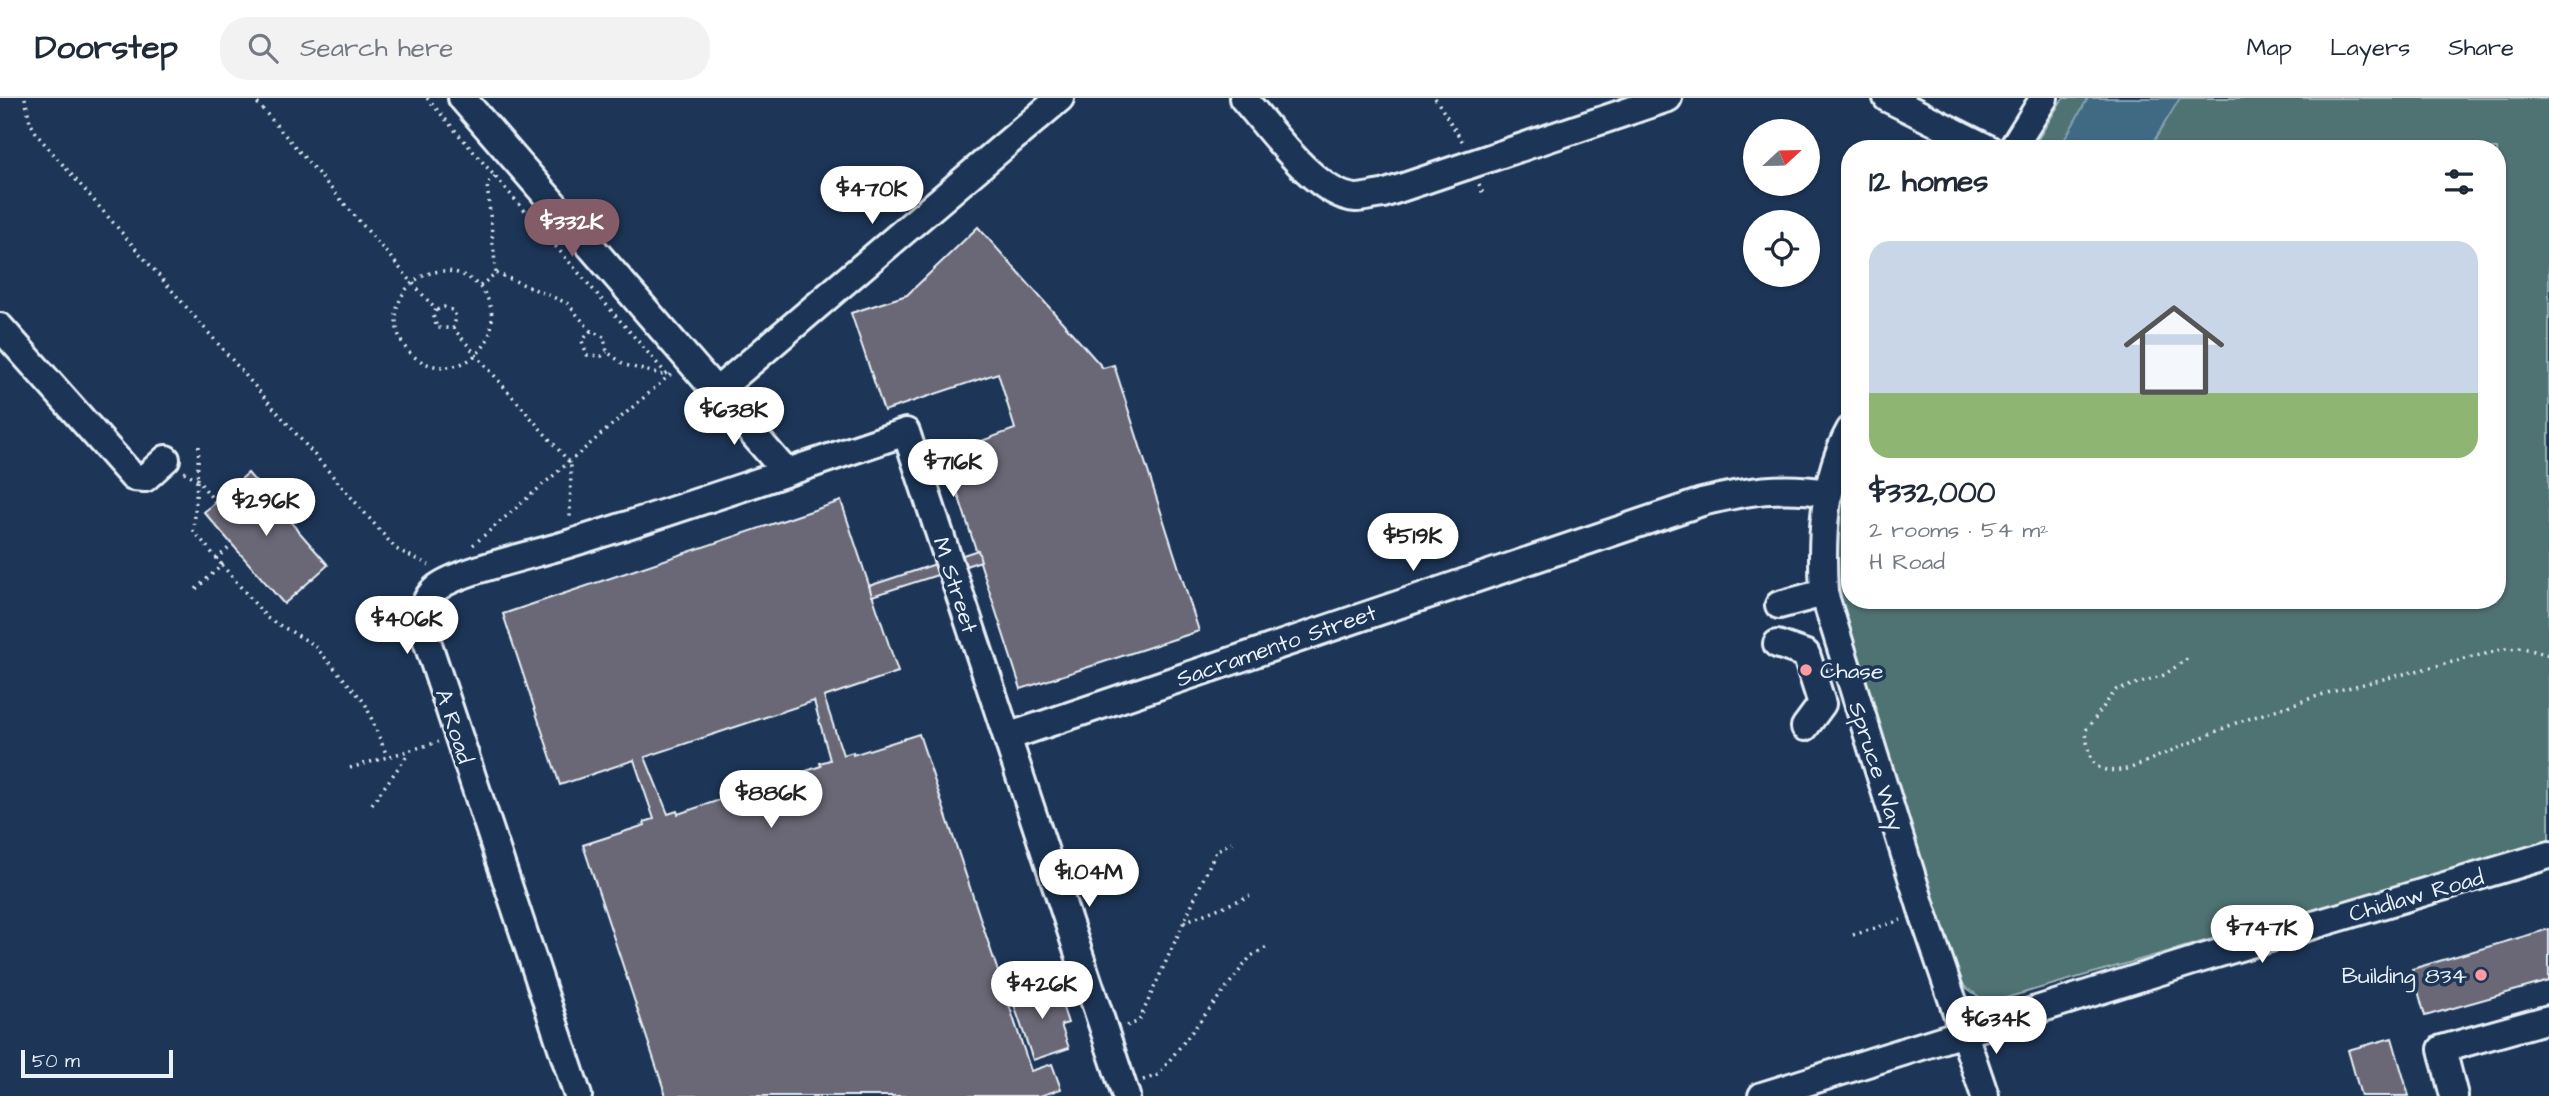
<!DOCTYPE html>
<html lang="en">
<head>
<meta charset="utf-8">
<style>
	:root { --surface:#fff; --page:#f2f2f3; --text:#1f2937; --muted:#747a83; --line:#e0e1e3; --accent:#845c67 }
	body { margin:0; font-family:"Architects Daughter",sans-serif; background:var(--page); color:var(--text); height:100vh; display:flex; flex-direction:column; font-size:26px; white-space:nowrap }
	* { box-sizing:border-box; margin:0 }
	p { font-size:23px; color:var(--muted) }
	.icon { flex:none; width:38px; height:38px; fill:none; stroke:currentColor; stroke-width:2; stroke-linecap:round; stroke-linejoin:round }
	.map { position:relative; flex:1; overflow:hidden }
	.sheet { position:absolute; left:1841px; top:42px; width:665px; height:469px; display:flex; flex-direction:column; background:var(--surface); border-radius:28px; box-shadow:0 2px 5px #0004 }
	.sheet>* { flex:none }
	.needle { width:46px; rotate:68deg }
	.controls { position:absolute; left:1743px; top:21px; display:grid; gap:14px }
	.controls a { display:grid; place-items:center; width:77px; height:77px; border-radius:50%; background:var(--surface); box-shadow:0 2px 5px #0004; font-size:35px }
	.scale { position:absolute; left:21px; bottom:18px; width:152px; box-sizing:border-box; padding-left:7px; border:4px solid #e8f1f8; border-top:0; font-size:19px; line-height:24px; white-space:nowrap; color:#e8f1f8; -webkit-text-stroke:5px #1d3557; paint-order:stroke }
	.price { position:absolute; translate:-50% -60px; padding:0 16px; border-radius:24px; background:#fff; color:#222; font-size:23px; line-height:46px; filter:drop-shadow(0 2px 4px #0008) }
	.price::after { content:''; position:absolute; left:50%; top:42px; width:21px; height:16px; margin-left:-10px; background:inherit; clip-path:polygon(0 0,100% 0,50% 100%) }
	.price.on { background:var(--accent); color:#fff }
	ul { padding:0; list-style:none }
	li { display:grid; align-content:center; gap:14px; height:371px; padding:0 28px }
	li span { display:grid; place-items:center; height:217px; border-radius:21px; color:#555 }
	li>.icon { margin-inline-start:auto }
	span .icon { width:126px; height:126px; fill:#fffc; stroke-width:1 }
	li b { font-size:30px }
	h2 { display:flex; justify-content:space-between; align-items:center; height:84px; padding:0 28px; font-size:30px }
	header { display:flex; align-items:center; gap:42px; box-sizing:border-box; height:98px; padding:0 35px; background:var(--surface); border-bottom:2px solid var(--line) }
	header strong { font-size:33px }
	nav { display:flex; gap:38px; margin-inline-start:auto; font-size:24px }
	.search { width:490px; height:63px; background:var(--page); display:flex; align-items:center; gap:18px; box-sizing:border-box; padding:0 24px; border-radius:28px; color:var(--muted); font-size:26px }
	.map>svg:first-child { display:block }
	.green { fill:#507273; stroke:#9cb2b6; stroke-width:2 }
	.water { fill:#3f6b84; stroke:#83a1b2; stroke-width:2 }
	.building { fill:#6b6776; stroke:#e8f1f8; stroke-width:2; fill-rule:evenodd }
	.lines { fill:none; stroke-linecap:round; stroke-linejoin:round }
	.minor-casing { stroke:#e8f1f8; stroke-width:32 }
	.path { stroke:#e8f1f8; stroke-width:3.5; stroke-dasharray:2 5; stroke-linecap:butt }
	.minor { stroke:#1d3557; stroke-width:26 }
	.poi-dot { fill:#ff9aa2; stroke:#1d3557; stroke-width:2.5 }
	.labels { text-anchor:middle; stroke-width:7; stroke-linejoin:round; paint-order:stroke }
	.street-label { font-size:23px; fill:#e8f1f8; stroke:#1d3557 }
	.poi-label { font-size:23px; fill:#e8f1f8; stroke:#1d3557; text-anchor:start }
</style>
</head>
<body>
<header>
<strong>Doorstep</strong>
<div class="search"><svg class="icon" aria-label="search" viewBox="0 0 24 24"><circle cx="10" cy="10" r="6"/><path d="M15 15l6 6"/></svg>Search here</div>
<nav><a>Map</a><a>Layers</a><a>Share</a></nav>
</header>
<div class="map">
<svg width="2549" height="998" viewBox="0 0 2549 998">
	<rect width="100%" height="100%" fill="#1d3557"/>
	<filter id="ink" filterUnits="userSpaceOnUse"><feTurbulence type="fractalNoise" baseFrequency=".0143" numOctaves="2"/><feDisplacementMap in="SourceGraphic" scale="14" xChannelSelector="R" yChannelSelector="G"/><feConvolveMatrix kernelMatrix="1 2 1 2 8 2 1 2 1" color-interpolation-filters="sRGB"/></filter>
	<g filter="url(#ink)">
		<path class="green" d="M 2063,0 L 2549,0 L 2549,745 L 1988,905 L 1964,888 L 1957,872 L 1850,548 C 1835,486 1833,429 1850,368 L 1850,502 L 2497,502 L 2497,51 L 2032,51 Z"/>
		<polygon class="water" points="2088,0 2180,0 2149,51 2059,51"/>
		<g class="building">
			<polygon points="978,129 1103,270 1114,267 1199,533 1021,591 945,356 1015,331 998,275 884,313 851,215 907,197"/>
			<polygon points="248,375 328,467 284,506 204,414"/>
			<path d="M 841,403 L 898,574 L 824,599 L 843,657 L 853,654 L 853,657 L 919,636 L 1031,973 L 1052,966 L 1061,991 L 1040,998 L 666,998 L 583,747 L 645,727 L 644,724 L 654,721 L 634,662 L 560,687 L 503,516 ZM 814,603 L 830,662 L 820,665 L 821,668 L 678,716 L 677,713 L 668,716 L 645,659 Z"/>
			<polygon points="978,452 981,463 872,498 869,488"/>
			<polygon points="2549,831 2549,883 2425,918 2412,871"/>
			<polygon points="1055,886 1068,925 1061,927 1069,950 1033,962 1012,901"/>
			<polygon points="2392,940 2409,998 2361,998 2348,952"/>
		</g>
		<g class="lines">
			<defs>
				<g id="minor">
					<polyline points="462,0 786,374"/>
					<path d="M 1243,0 C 1269,29 1316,98 1356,100 C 1364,100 1374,97 1383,96 L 1668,0"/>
					<polyline points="1887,0 1989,51"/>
					<polyline points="2012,51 2044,0"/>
					<polyline points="0,229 133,379 145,380 166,361"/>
					<polyline points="717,293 1060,0"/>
					<path d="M 1850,332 C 1823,380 1821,441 1824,495 L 1923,815 L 1985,998"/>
					<polyline points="1779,507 1824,495"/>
					<polyline points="1777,546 1806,556 1822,606 1805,629"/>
					<path d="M 1007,639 L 1702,404 C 1748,393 1780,387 1829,395"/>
					<path d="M 578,998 L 425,537 C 422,519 421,502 438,489 C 461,472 537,456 568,446 C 681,411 793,372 906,334 L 1126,998"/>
					<polyline points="1762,998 2196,862 2549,757"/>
					<polyline points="2454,998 2442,951 2549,921"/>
				</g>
			</defs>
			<use href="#minor" class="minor-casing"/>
			<g class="path">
				<polyline points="25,0 30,24 38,38 396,451 429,467"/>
				<polyline points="253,0 436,212 433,217 437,230 453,230 571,366 570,422"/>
				<polyline points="427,0 669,279"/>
				<polyline points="1435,0 1464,46"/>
				<polyline points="1479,86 1483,96"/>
				<circle cx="444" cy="221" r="48"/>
				<polyline points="496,175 567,205 591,233 604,239 607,254 625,267 667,278"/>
				<polyline points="480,188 496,175 487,86 495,78"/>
				<polyline points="437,212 444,209 454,213 456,220 453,230"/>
				<polyline points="591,233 582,243 587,257 602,258 607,254"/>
				<polyline points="199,348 194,433 222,467"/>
				<polyline points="184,374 197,381 215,404"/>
				<polyline points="473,447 671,276"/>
				<polyline points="216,461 232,447"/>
				<polyline points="196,491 222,467 267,520 313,546 365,605 387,658"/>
				<path d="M 2187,561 L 2164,577 L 2116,592 L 2086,632 C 2088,667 2096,678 2131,670 L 2236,625 L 2327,595 L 2505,551 L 2523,550 L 2549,557"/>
				<polyline points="350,670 438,644"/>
				<polyline points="372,706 409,655"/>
				<polyline points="1184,824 1250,798"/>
				<polyline points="1853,837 1901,822"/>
				<polyline points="1127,928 1139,923 1216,753 1232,744"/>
				<polyline points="1143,982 1158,977 1251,858 1267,849"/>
			</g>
			<use href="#minor" class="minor"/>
		</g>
	</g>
	<g class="poi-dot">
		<circle cx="1806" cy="572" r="7"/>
		<circle cx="2481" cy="877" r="7"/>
	</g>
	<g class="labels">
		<g class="street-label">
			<text transform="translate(956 487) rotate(72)" y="8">M Street</text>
			<text transform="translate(1276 547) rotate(-19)" y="8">Sacramento Street</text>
			<text transform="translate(455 628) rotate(72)" y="8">A Road</text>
			<text transform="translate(1877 668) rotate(72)" y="8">Spruce Way</text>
			<text transform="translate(2416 797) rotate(-16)" y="8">Chidlaw Road</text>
		</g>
		<g class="poi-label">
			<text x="1820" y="580">Chase</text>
			<text x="2467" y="885" text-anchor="end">Building 834</text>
		</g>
	</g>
</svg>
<div class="controls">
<a><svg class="needle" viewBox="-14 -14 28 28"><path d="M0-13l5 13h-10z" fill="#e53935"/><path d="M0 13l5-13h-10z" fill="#747a83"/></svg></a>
<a><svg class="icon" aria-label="locate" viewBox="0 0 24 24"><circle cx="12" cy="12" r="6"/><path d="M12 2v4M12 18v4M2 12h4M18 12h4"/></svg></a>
</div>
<div class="scale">50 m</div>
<b class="price" style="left:872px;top:128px">$470K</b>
<b class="price on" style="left:572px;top:161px">$332K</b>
<b class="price" style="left:734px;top:349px">$638K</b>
<b class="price" style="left:953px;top:401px">$716K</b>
<b class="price" style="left:266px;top:440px">$296K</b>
<b class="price" style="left:1413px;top:475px">$519K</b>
<b class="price" style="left:407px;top:558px">$406K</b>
<b class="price" style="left:771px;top:732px">$886K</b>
<b class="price" style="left:1089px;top:811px">$1.04M</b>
<b class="price" style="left:2262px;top:867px">$747K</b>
<b class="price" style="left:1042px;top:923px">$426K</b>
<b class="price" style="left:1996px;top:958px">$634K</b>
<section class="sheet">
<h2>12 homes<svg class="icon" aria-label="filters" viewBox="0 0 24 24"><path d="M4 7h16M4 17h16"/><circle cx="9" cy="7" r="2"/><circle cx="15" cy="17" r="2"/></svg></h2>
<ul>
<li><span style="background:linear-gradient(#c9d6e8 70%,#8fb573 0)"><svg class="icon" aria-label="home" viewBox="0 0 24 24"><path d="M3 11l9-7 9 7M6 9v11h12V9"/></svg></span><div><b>$332,000</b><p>2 rooms · 54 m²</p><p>H Road</p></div></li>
</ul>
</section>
</div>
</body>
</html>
